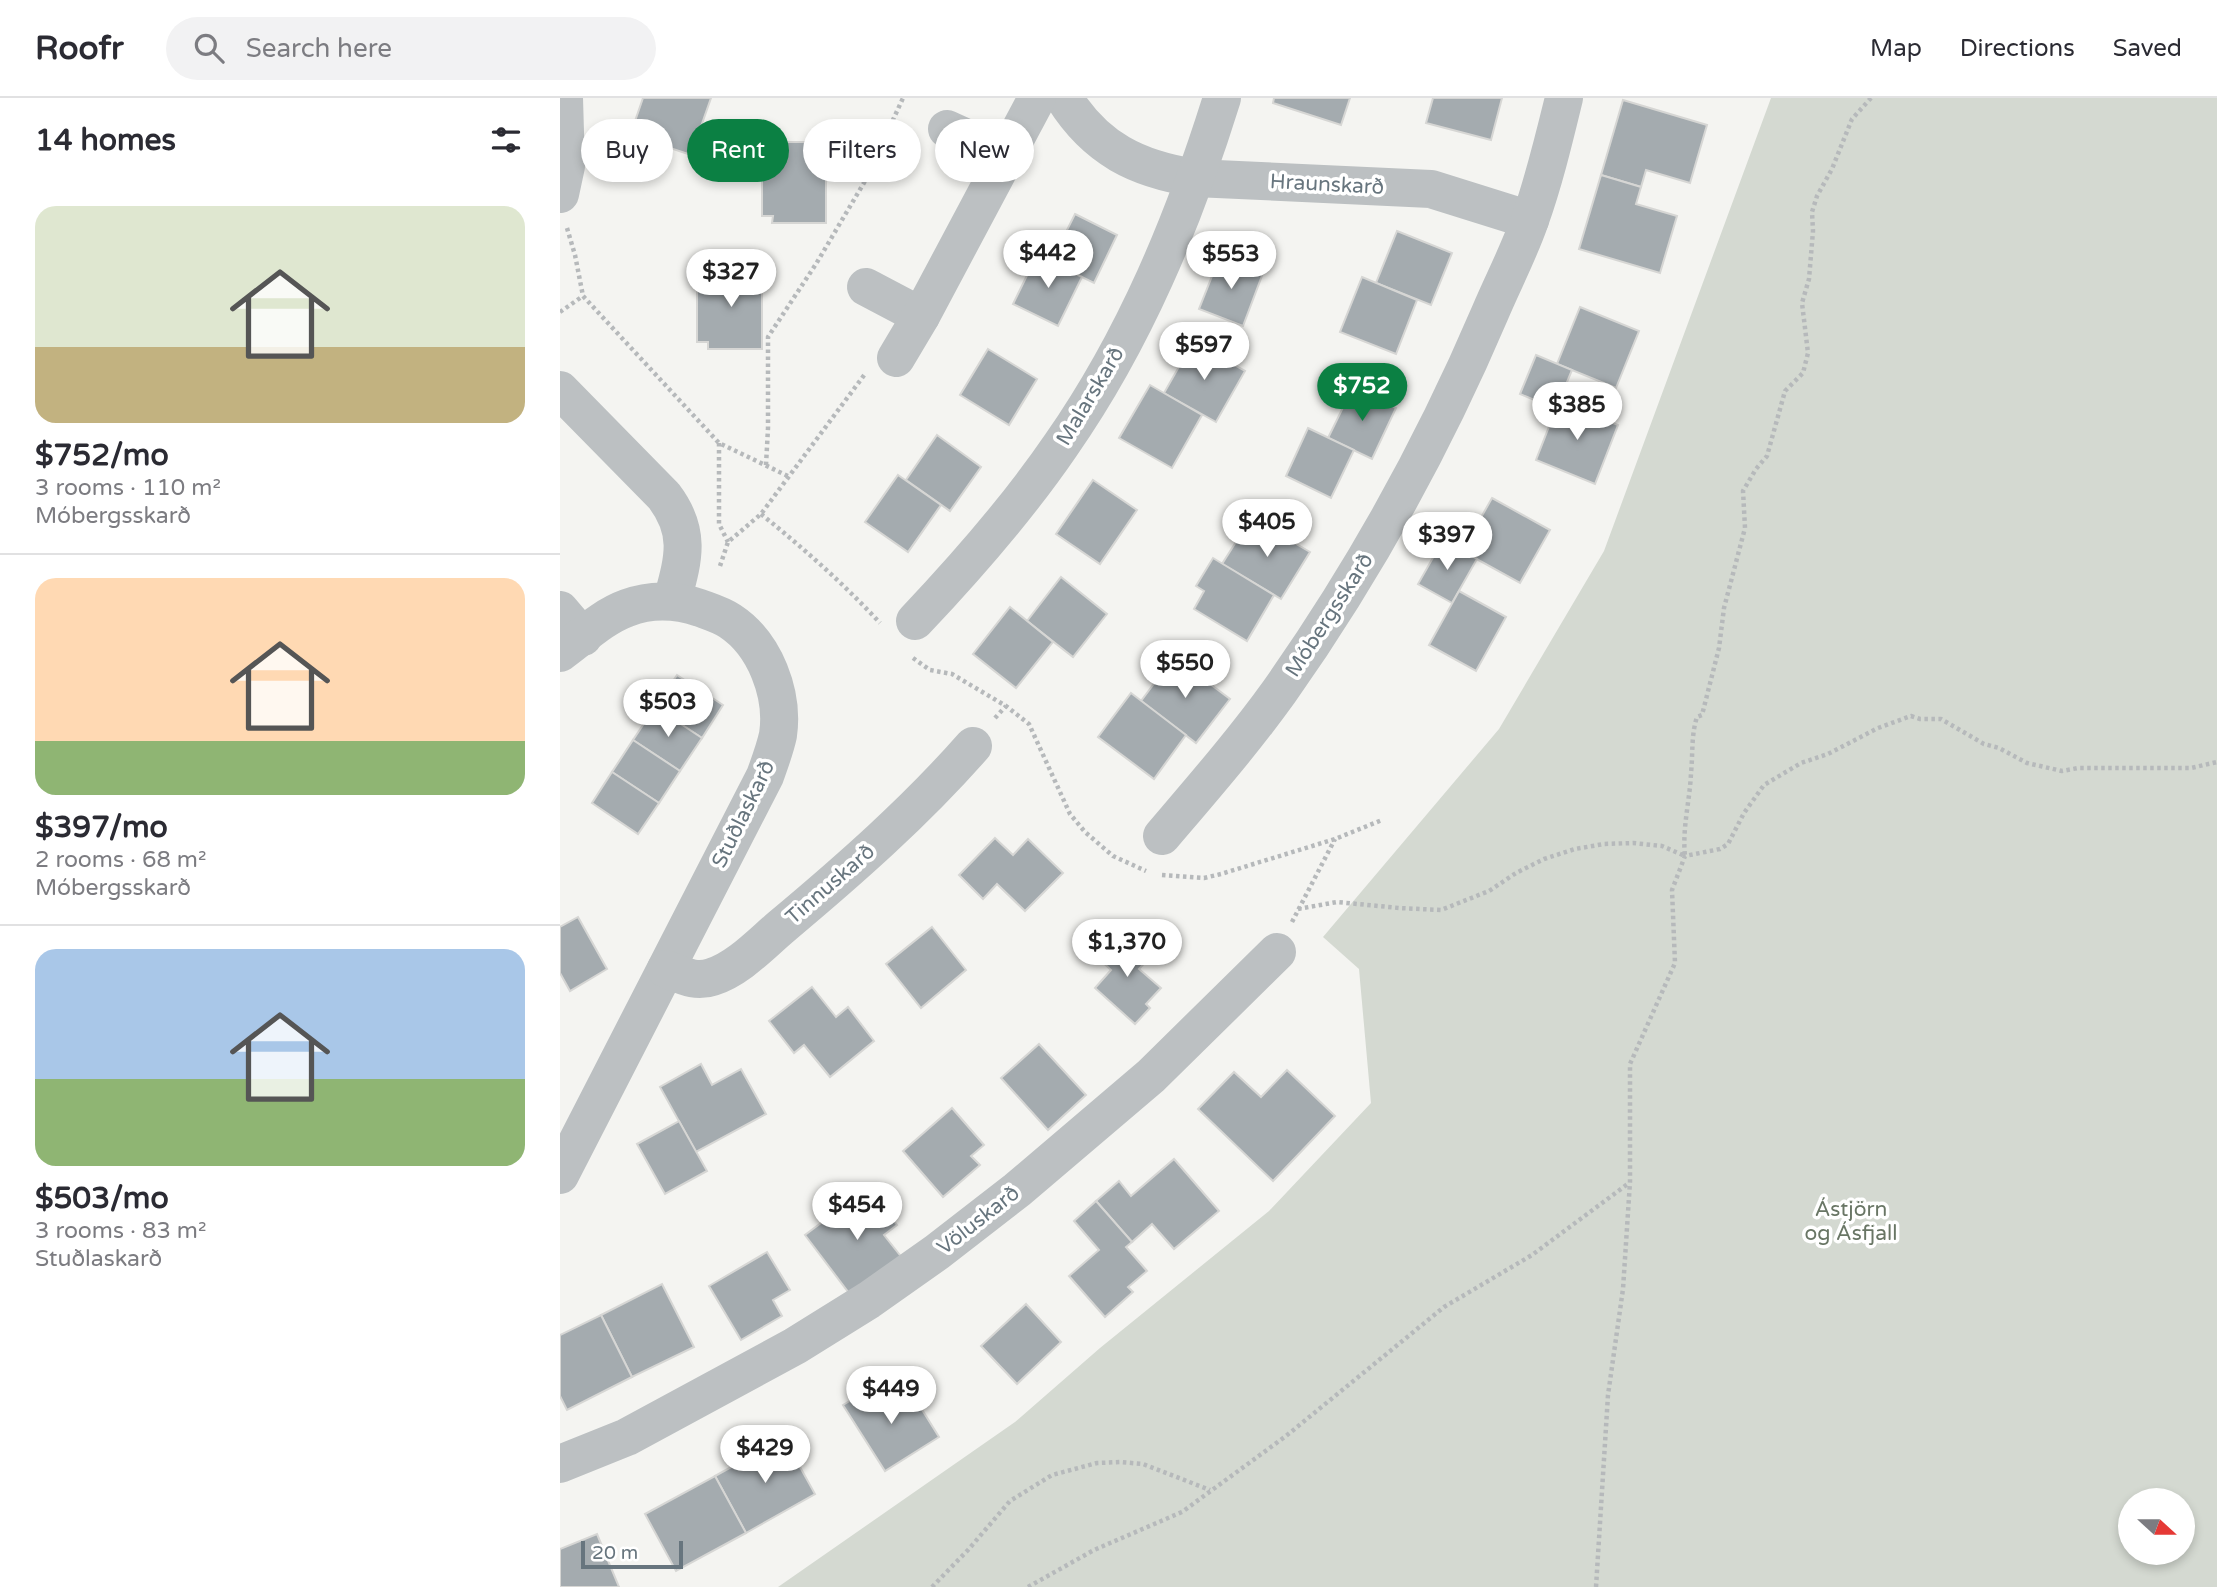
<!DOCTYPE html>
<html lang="en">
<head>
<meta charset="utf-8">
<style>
	:root { --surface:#fff; --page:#f2f2f3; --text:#2b2b33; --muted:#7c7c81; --line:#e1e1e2; --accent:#0b8043 }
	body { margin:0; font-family:"Varela Round",sans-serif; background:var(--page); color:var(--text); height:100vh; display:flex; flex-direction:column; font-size:26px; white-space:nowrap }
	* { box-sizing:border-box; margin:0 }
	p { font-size:23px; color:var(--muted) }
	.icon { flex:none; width:38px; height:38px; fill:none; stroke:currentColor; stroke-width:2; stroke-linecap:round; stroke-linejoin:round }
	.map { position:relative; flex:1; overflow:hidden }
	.details { display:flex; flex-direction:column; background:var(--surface); width:560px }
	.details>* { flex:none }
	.hud { position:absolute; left:21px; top:21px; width:665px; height:63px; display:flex; gap:14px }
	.needle { width:46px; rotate:111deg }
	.controls { position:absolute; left:1558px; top:1390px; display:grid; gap:14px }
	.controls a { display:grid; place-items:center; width:77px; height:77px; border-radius:50%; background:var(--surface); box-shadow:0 4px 10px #0003; font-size:35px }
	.scale { position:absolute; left:21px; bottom:18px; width:102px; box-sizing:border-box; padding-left:7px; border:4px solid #67757e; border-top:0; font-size:19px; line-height:24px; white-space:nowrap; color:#67757e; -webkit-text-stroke:5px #fff; paint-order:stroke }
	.price { position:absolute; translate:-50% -60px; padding:0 16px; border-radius:24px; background:#fff; color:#222; font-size:23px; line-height:46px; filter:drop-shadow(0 2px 4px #0008) }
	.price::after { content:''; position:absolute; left:50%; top:42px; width:21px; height:16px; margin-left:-10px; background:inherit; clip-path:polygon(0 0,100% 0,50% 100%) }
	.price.on { background:var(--accent); color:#fff }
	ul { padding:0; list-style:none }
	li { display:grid; align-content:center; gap:14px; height:371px; padding:0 35px }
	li+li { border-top:2px solid var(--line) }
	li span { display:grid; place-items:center; height:217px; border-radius:21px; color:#555 }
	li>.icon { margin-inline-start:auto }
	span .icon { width:126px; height:126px; fill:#fffc; stroke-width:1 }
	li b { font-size:30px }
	h2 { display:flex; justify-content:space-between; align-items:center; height:84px; padding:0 35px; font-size:30px }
	.chip { padding:0 24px; border-radius:32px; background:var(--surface); box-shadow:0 4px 10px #0003; font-size:24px; line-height:63px }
	.chip.on { background:var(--accent); color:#fff }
	header { display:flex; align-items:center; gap:42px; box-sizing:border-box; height:98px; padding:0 35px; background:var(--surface); border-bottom:2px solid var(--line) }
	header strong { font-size:33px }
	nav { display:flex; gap:38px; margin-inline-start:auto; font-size:24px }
	.search { width:490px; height:63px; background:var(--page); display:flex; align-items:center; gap:18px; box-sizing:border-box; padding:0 24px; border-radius:38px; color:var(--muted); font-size:26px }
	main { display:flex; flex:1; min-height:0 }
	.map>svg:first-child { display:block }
	.green { fill:#d4d9d1; fill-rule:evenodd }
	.building { fill:#a4abaf; stroke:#d6d6d4; stroke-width:2 }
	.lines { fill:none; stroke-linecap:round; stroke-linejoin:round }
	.path { stroke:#b6b9bb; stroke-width:4.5; stroke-dasharray:3.5 3.5; stroke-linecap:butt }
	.minor { stroke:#bcc0c2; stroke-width:38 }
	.labels { text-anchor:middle; stroke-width:7; stroke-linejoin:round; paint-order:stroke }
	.street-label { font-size:21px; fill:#67757e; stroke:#fff }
	.park-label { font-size:21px; fill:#697665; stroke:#fff }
</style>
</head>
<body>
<header>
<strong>Roofr</strong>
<div class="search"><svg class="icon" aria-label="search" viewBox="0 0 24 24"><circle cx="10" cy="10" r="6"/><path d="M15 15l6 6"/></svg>Search here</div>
<nav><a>Map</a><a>Directions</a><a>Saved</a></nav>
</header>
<main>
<section class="details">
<h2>14 homes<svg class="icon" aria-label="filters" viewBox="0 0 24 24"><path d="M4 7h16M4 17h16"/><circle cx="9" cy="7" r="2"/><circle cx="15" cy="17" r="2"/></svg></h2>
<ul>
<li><span style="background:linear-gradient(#dfe7d0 65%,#c2b280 0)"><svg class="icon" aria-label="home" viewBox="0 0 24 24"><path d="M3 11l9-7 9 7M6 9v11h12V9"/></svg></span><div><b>$752/mo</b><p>3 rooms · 110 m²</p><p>Móbergsskarð</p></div></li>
<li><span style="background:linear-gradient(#ffd9b3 75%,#8fb573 0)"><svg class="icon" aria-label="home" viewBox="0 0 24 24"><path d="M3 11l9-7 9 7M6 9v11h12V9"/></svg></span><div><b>$397/mo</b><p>2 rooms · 68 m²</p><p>Móbergsskarð</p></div></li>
<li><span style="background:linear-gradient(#a9c7e8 60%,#8fb573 0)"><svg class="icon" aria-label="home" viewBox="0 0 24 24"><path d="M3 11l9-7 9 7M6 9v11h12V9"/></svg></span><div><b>$503/mo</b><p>3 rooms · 83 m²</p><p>Stuðlaskarð</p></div></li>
</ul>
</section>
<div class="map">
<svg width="1657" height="1489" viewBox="0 0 1657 1489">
	<rect width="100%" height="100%" fill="#f4f4f1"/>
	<path class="green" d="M 1211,0 L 1657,0 L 1657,1489 L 218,1489 L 455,1324 L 540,1250 L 709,1113 L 811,1005 L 799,871 L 763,839 L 939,631 L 1044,453 ZM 1570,1402 L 1622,1402 L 1622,1454 L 1570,1454 Z"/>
	<g class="building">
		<polygon points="83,0 151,0 131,57 80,40 83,33 73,29"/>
		<polygon points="714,0 790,0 781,27 713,5"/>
		<polygon points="873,0 942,0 931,42 866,25"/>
		<polygon points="1063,2 1147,27 1130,85 1086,72 1081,89 1041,77"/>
		<polygon points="212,44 266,44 266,125 212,125 213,118 202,118 202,64 212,63"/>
		<polygon points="1041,77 1081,89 1076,106 1117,118 1100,175 1019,151"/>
		<polygon points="515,116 557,137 534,185 491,164"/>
		<polygon points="837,133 892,155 871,207 816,185"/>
		<polygon points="477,157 522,179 498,228 453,206"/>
		<polygon points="660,158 703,175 683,228 639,211"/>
		<polygon points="148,170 202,170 202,251 148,251 148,244 137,244 137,189 148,189"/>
		<polygon points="802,179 857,202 836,256 780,234"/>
		<polygon points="1020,209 1079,233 1056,290 997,266"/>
		<polygon points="633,244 685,273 656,324 604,295"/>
		<polygon points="428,251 477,281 449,327 400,297"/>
		<polygon points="976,257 1012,272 996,311 960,296"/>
		<polygon points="590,287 642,317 612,370 559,340"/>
		<polygon points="793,289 836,310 812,361 768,340"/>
		<polygon points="999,303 1058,327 1035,386 976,362"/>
		<polygon points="748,330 794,352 771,400 726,378"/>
		<polygon points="377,337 421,369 390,413 346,382"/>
		<polygon points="338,377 381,407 348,454 305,424"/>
		<polygon points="533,382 577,412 540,466 496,436"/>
		<polygon points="932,400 990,432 960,485 902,453"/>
		<polygon points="697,423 750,454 721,501 662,466 681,436 687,439"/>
		<polygon points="883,442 917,461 892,505 858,486"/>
		<polygon points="653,460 714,497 687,543 634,511 644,493 636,488"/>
		<polygon points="501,479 547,516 513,559 467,523"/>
		<polygon points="899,493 946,519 916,573 869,547"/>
		<polygon points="450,509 493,544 456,590 413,556"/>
		<polygon points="614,559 670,601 636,645 581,603"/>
		<polygon points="117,577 163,607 142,640 95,609"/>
		<polygon points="571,595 626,637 594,681 538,639"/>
		<polygon points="95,609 142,640 120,673 73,642"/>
		<polygon points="73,642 120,673 99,705 52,674"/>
		<polygon points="52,674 99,705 78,736 32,705"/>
		<polygon points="435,740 453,757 468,741 503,775 465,813 437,786 423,801 399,777"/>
		<polygon points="18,819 47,871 10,893 0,875 0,829"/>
		<polygon points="372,829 406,872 361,910 326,866"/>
		<polygon points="560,834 589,860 579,871 601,890 586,906 590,910 575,926 535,890 551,872 537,859"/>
		<polygon points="252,889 276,919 288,909 314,943 270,979 244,947 234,955 209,923"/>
		<polygon points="479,946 526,997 488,1032 441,980"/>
		<polygon points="141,966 152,987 181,971 206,1016 136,1054 100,989"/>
		<polygon points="727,972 775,1018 713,1083 638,1011 674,974 701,999"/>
		<polygon points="392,1010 424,1047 411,1058 420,1067 383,1099 343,1053"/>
		<polygon points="119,1023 147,1073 105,1096 77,1046"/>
		<polygon points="614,1061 659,1113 614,1151 592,1126 572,1144 536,1103 559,1083 571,1098"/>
		<polygon points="309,1089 337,1127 324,1137 343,1161 292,1199 245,1137"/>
		<polygon points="536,1103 572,1144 566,1149 587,1173 568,1189 573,1194 545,1219 509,1178 539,1152 514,1123"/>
		<polygon points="207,1154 230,1192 213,1202 222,1218 181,1242 149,1188"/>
		<polygon points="102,1186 134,1249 72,1279 41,1217"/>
		<polygon points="466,1206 501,1244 457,1286 421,1248"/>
		<polygon points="41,1217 72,1279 7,1312 0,1298 0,1237"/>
		<polygon points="316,1287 329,1308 351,1294 379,1339 325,1373 283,1307"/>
		<polygon points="224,1340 255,1396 186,1435 155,1378"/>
		<polygon points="155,1378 186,1435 116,1473 85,1416"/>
		<polygon points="37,1436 59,1489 0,1489 0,1451"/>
	</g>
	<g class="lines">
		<g class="path">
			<polyline points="7,130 15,157 23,198 159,345 230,379"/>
			<polyline points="0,214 23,198"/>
			<polyline points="159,345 159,426 168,444"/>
			<polyline points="206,367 208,330 208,239 256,166 305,83 343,0"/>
			<path d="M 201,416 C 243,450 283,485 320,525"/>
			<polyline points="160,468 168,444 201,416 305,276"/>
			<polyline points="353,560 370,572 392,576 446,608 469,626 510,716 525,734 553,758 586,773"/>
			<polyline points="435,620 446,608"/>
			<polyline points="602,777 644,780 661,776 775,741 822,722"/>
			<path d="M 738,811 L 777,804 L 839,810 L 881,812 L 929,793 L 956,775 L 984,761 L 1015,751 L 1044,746 L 1073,745 L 1102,748 L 1125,758 C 1122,730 1130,702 1131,675 C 1133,656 1131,637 1137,619 L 1142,617 L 1159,550 L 1164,510 L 1185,430 L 1183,393 L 1196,371 L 1207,358 L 1225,293 L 1243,275 L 1248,255 L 1242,205 L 1249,181 L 1253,133 L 1252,114 L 1257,98 L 1272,71 L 1292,21 L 1311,0"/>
			<polyline points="732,824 775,741"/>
			<polyline points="372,1489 408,1452 450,1403 492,1377 537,1365 560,1364 583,1366 650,1392"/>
			<polyline points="468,1489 534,1452 622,1414 726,1338 884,1209 972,1157 1069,1085"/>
			<polyline points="1036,1489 1048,1297 1063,1191 1070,1084 1070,966 1115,865 1112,792 1125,758 1160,751 1168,746 1184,715 1204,687 1241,665 1268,656 1318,630 1351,618 1360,621 1381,621 1424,646 1439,650 1467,665 1502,673 1518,670 1631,670 1657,664"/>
		</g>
		<g class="minor">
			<path d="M 504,0 C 536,51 577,71 635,80 L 871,91 L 970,122"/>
			<polyline points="387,31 446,58"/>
			<polyline points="0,96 6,68 4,0"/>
			<polyline points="306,189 361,218"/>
			<polyline points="336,260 361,218 477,0"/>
			<path d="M 0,292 L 104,398 C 132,435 123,462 112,503"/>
			<polyline points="0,512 23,539"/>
			<path d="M 355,523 C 408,467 458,410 501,347 C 575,241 624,122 662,0"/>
			<path d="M 0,555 C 21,540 42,519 67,510 C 91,501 116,502 140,510 C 151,514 161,517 170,523 C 205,546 224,596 218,637 C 215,651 210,664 205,678 L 0,1077"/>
			<path d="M 602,738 C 642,691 683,644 719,594 C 803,475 873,349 930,215 C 943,184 959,154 970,122 C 984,83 994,41 1004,0"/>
			<path d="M 106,871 C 122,877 135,885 152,879 C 178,871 201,846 221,829 C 289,772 355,714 413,648"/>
			<polyline points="0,1366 67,1339 235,1248 309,1202 377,1154 457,1092 591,978 717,854"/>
		</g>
	</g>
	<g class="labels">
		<g class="street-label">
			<text transform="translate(767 86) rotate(3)" y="7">Hraunskarð</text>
			<text transform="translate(530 298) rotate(-59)" y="7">Malarskarð</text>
			<text transform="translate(769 517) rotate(-57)" y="7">Móbergsskarð</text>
			<text transform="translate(183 716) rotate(-64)" y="7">Stuðlaskarð</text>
			<text transform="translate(270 786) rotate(-41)" y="7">Tinnuskarð</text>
			<text transform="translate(418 1122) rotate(-38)" y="7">Völuskarð</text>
		</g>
		<g class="park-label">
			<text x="1291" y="1118">Ástjörn<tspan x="1291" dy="24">og Ásfjall</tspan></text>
		</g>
	</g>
</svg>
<div class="controls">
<a><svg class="needle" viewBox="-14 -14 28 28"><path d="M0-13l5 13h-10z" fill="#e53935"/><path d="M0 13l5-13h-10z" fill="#7c7c81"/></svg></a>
</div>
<div class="scale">20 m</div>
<b class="price" style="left:488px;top:192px">$442</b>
<b class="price" style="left:671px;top:193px">$553</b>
<b class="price" style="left:171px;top:211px">$327</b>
<b class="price" style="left:644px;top:284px">$597</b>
<b class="price on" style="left:802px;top:325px">$752</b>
<b class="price" style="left:1017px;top:344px">$385</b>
<b class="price" style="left:707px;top:461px">$405</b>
<b class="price" style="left:887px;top:474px">$397</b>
<b class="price" style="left:625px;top:602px">$550</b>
<b class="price" style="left:108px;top:641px">$503</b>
<b class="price" style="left:567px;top:881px">$1,370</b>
<b class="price" style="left:297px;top:1144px">$454</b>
<b class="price" style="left:331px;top:1328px">$449</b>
<b class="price" style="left:205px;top:1387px">$429</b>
<div class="hud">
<a class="chip">Buy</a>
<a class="chip on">Rent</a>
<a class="chip">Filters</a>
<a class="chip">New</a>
</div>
</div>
</main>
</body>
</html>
